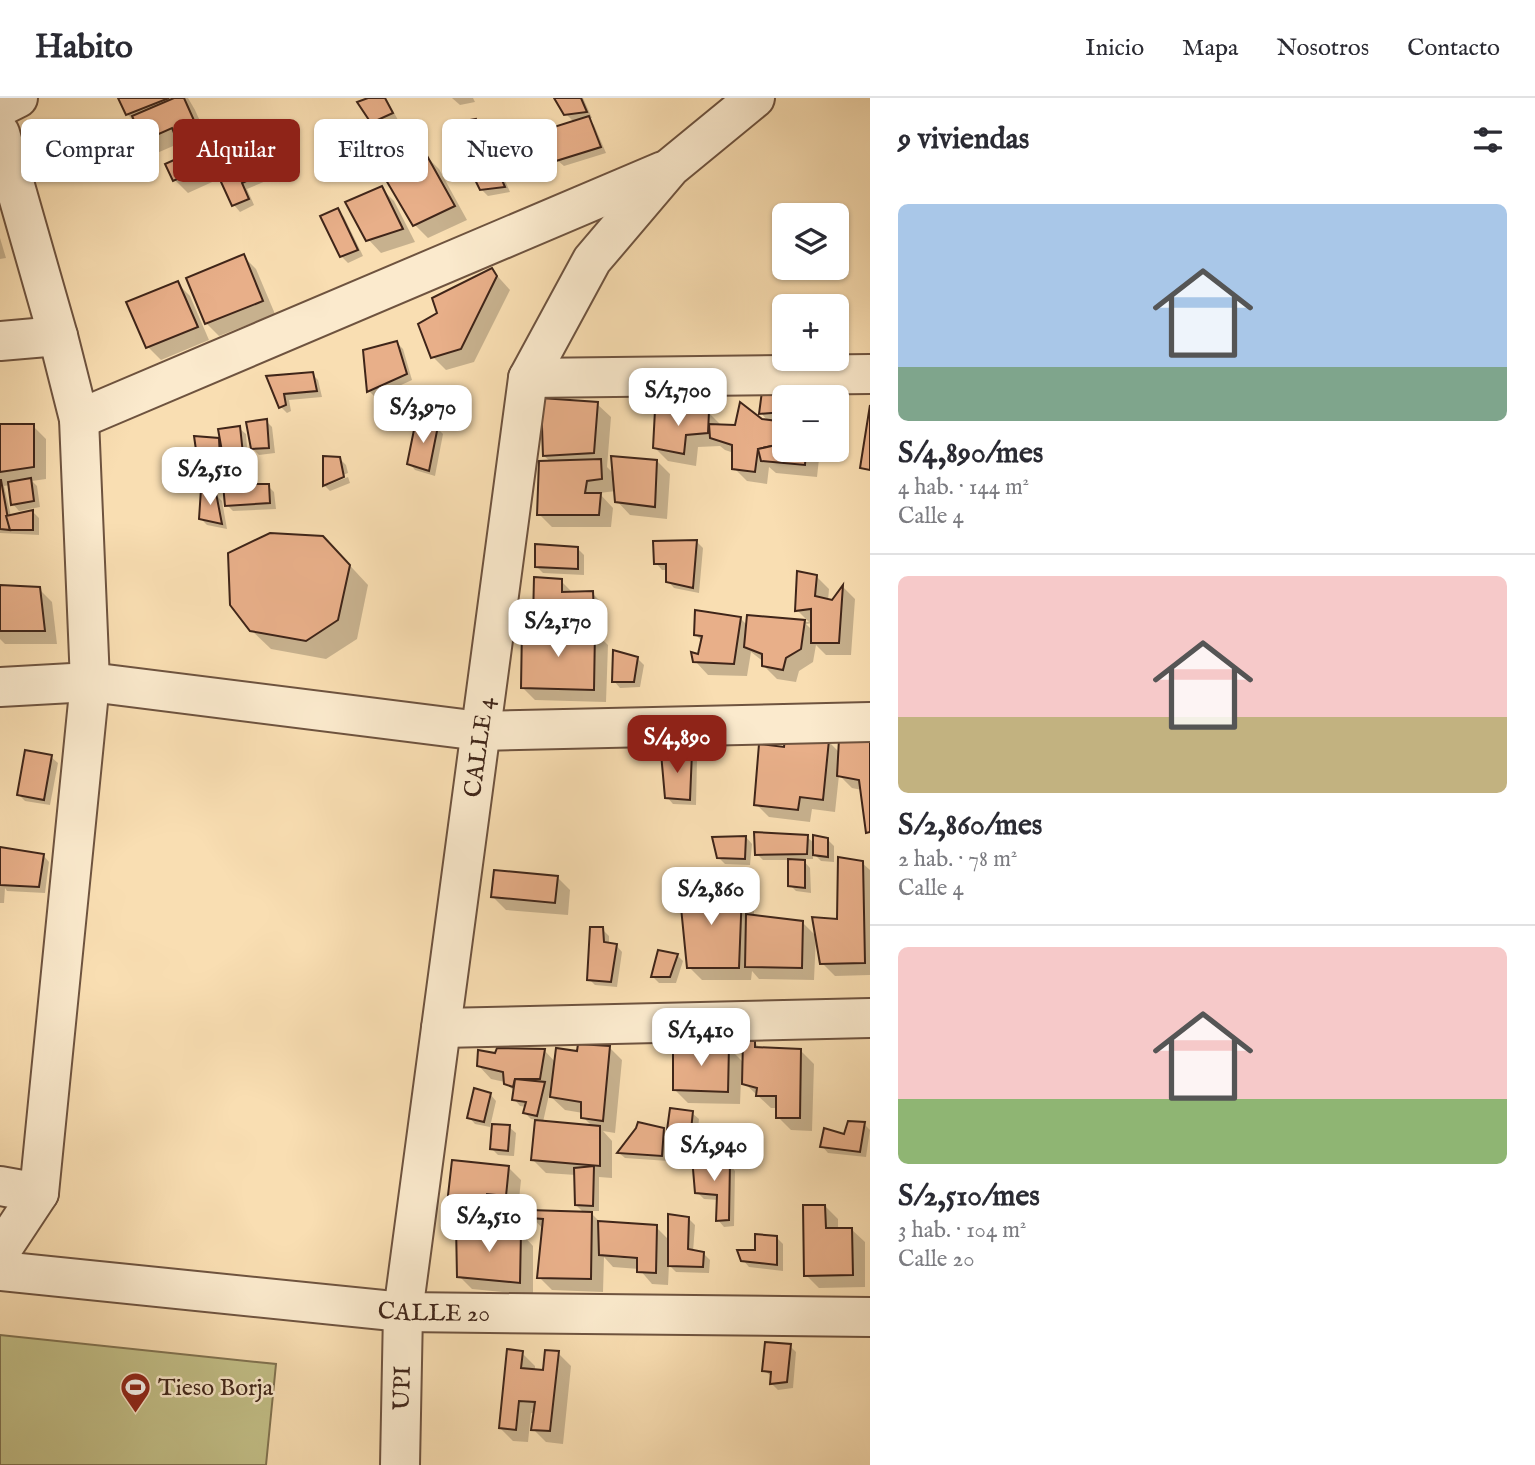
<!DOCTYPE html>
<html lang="es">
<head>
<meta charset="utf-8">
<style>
	:root { --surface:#fff; --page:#f2f2f3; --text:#2b2b33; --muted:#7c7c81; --line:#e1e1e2; --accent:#8f2418 }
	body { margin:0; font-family:"IM FELL English",serif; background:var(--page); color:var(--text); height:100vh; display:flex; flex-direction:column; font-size:26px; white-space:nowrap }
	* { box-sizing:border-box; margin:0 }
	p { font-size:23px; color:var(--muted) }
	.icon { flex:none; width:38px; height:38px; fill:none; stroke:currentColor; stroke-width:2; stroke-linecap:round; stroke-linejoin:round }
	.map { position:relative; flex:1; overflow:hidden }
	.sheet { display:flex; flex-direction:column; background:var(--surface); width:665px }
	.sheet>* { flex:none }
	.guide { position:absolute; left:21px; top:21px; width:665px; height:63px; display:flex; gap:14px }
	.buttons { position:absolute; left:772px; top:105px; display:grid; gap:14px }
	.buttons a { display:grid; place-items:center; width:77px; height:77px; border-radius:10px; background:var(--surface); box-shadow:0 2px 5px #0004; font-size:35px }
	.price { position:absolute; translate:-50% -60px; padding:0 16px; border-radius:14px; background:#fff; color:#222; font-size:23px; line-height:46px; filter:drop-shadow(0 2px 4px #0008) }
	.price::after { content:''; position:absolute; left:50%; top:42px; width:21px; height:16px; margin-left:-10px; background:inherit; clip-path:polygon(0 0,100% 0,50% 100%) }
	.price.active { background:var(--accent); color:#fff }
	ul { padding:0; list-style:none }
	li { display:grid; align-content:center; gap:14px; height:371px; padding:0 28px }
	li+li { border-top:2px solid var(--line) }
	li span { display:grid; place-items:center; height:217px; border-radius:10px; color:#555 }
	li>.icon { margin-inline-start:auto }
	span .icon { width:126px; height:126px; fill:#fffc; stroke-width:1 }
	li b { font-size:30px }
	h2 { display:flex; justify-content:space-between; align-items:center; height:84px; padding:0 28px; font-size:30px }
	.tag { padding:0 24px; border-radius:10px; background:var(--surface); box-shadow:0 2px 5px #0004; font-size:24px; line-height:63px }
	.tag.active { background:var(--accent); color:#fff }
	header { display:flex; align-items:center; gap:42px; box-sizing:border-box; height:98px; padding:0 35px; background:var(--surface); border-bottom:2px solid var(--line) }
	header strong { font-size:33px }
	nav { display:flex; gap:38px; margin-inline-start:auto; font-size:24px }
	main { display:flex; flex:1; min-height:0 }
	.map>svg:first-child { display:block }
	.green { fill:#c3c088; stroke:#817250; stroke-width:2 }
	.shadow { fill:#0003; fill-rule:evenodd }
	.building { fill:#e8af89; stroke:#3f2519; stroke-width:2 }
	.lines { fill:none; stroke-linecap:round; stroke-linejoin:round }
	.minor-casing { stroke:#6e533f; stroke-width:42 }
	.minor { stroke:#fbeacd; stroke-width:38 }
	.labels { text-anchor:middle; stroke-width:5; stroke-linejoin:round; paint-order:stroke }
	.street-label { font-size:24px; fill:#3f2519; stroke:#fbeacd }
	.poi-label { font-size:24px; fill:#3f2519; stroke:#fbeacd; text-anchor:start }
</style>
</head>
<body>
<header>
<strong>Habito</strong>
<nav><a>Inicio</a><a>Mapa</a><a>Nosotros</a><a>Contacto</a></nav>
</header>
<main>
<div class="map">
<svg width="870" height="1367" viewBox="0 0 870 1367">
	<rect width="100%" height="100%" fill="#f9deb2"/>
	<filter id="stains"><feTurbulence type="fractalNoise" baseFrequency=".00286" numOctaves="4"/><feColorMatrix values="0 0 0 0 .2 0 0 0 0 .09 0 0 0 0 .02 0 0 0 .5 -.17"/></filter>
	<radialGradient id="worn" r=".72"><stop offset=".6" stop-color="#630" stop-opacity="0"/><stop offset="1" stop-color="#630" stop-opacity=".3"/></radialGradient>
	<polygon class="green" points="0,1237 276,1266 266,1367 0,1367"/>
	<g class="shadow">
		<polygon points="120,0 188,0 195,12 222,72 260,56 266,62 273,80 247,91 254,107 240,114 234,107 221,80 188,95 175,82 186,58 180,45 157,55 144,42 137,26 127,16"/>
		<polygon points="373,0 386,0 398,22 379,30 372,24"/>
		<polygon points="452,0 473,0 475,4 460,7"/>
		<polygon points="556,0 583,0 592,20 588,20 594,27 606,55 564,68 557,62 574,24 566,16"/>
		<polygon points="476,23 482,29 510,94 488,98 481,91 472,49 481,42"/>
		<polygon points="518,30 526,39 535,39 542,46 548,59 512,73 506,67"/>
		<polygon points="426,58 439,71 467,122 428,140 415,127 408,66 427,85"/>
		<polygon points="381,90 394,103 415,144 381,155 368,141"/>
		<polygon points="338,112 344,119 363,158 348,165 341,158"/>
		<polygon points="0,140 6,160 0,161"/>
		<polygon points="243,158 256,171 275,216 219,238 206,225"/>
		<polygon points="492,172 510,192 474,264 446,272 433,259 439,215"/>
		<polygon points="177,185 190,198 209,242 161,262 148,249"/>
		<polygon points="397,245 403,251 412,282 375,299 369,293"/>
		<polygon points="312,276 318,282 322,299 289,302 291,313 287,315 281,309 269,279"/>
		<polygon points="763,295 797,299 784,299 784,328 780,328 784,332 784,352 820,352 817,379 776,375 769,369 767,386 747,383 734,370 734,355 725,352 720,348 698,349 696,368 668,363 655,350 709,315 722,328 736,329 769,324 761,315"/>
		<polygon points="597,306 611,319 607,369 615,377 657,363 670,376 667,421 630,417 617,403 616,393 599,395 613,410 611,429 552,429 539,416 551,364 544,358"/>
		<polygon points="266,323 272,329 275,355 259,357 253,351"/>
		<polygon points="0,328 33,328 46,341 46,381 32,383 37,388 40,409 19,413 13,406 10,387 4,388 11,418 33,414 39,420 39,437 0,435"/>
		<polygon points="239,330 246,336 248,362 231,364 225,359 226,388 268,388 274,394 276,411 233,413 227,407 225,389 209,392 203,386 196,340 221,341"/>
		<polygon points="437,330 443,336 435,378 415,372 409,365"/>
		<polygon points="340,361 346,367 348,375 328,383 328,387 348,379 350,385 330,393 324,387"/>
		<polygon points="215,396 222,403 227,431 207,427 200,420"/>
		<polygon points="697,444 703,450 699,495 674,490 668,483 668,472 662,472 656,465"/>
		<polygon points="577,450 584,457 584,477 543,475 536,468"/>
		<polygon points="342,459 368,487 357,541 326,561 271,551 251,532"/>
		<path d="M 816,478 L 829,491 L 828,503 L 833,504 L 843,489 L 855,501 L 851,557 L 826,557 L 816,547 L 813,564 L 799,573 L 796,584 L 777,581 L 764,568 L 764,564 L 751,554 L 747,578 L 708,577 L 695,563 L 699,558 L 702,543 L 695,536 L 741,521 L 747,527 L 748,519 L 809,524 L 797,512 ZM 813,525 L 813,533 L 806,526 Z"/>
		<polygon points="561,483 574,496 592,495 605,508 606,529 561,526 559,533 595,534 608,547 606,604 535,602 522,589 546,532 535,521"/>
		<polygon points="0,489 39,491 52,504 57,546 5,546 0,541"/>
		<polygon points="637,560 644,567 640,589 620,590 614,583"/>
		<polygon points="870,643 870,736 862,692 852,690 839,677 835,714 812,711 810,724 769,719 756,706 785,651 829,644 840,655"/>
		<polygon points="691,656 697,662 696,707 673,706 667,699"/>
		<polygon points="51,659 58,665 50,707 25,703 19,697"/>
		<polygon points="746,739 752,746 750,767 725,766 719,760"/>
		<polygon points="807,739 815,746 827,741 834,748 834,764 821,763 813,755 813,761 802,761 810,770 811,795 796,793 790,787 790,762 763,762 757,756"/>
		<polygon points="0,756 43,757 49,764 45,795 7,793 5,790 4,805 0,805"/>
		<polygon points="862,765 870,772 870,877 835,878 822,865"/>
		<polygon points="557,779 570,792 568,817 506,812 493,799"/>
		<polygon points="741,795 754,808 754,819 803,825 816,838 814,882 759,881 752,873 751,882 702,882 689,869"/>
		<polygon points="602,831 609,838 609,846 616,847 622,854 617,889 595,887 589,881"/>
		<polygon points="677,857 683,863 676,885 659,885 653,879"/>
		<polygon points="754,944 761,951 801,953 814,966 812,1033 791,1032 778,1019 778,1010 771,1010 741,982 740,1006 688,1005 675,992 728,949 744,965"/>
		<path d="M 609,949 L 622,962 L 615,1035 L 603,1033 L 612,1043 L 612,1080 L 599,1079 L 599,1113 L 589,1113 L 601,1125 L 656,1129 L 669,1142 L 689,1121 L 695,1127 L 693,1154 L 703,1155 L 710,1162 L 709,1175 L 676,1174 L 669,1167 L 668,1187 L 652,1186 L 639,1171 L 613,1169 L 604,1159 L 603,1194 L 552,1192 L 539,1179 L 543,1131 L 532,1119 L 585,1116 L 576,1107 L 576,1077 L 546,1075 L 533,1062 L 537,1022 L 531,1021 L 525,1015 L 527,1009 L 520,1008 L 514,1001 L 515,994 L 505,984 L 491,981 L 478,967 L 497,957 L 498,951 L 545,953 L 556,965 L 578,955 ZM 549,997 L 565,1012 L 583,1015 L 583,1019 L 593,1029 L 543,1024 ZM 611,1156 L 646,1159 L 646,1162 L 611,1159 Z"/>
		<polygon points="490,996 496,1003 490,1029 475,1026 469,1019"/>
		<polygon points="692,1015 699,1021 695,1061 729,1066 735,1073 734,1128 724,1129 718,1122 719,1102 704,1101 697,1094 695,1067 682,1064 675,1057"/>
		<polygon points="864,1026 870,1032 866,1059 828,1055 822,1048"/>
		<polygon points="509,1029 516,1035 514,1058 498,1057 491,1050"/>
		<polygon points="663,1031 670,1038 668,1063 625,1060 619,1055"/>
		<polygon points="508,1069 521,1082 518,1111 499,1108 497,1132 520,1134 533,1148 533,1197 472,1191 459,1178 463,1129 448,1115"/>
		<polygon points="825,1108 838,1121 838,1131 851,1131 865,1144 865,1189 819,1190 806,1177"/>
		<polygon points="777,1140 783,1146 783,1173 749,1169 743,1162"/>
		<polygon points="790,1248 796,1254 793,1290 778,1292 772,1286 772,1279 764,1272"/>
		<polygon points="522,1255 535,1268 535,1273 544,1274 558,1255 571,1268 563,1346 546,1344 533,1331 535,1315 531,1315 528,1344 513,1343 500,1330"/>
	</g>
	<g class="building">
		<polygon points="118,0 169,0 126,17"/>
		<polygon points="174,0 184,0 213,65 173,83 165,66 183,58 172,30 143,43 132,18"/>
		<polygon points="368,0 385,0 393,15 371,25 357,4"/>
		<polygon points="554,0 581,0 587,14 564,17"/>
		<polygon points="589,18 601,49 556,63 541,33"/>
		<polygon points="476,21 505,89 480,92 459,49 471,47 478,42 465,23"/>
		<polygon points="519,28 525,38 536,37 543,53 504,68 490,42"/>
		<polygon points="260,54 268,73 242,85 249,101 232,108 216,73"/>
		<polygon points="426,56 455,108 413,128 383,77 408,64 416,78 422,78 414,59"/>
		<polygon points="382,88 403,131 366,143 345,104"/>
		<polygon points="338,110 358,152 340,159 320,118"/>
		<polygon points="244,156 263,203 205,226 186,180"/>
		<polygon points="492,170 497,178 461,251 431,260 418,226 437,215 432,200"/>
		<polygon points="178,183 198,229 146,250 126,204"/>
		<polygon points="397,243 407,276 367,294 363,252"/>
		<polygon points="313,274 317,293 284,296 286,307 279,310 266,278"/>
		<polygon points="762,293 811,299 784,299 784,314 759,316"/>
		<polygon points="541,300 598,304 594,355 543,358"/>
		<polygon points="740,304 762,321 777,323 781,346 758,351 755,374 732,371 732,347 710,340 709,326 735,327"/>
		<polygon points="870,307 870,372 860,370"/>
		<polygon points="655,312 709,313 708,335 686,337 684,356 653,350"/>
		<polygon points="267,321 269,350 251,351 246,324"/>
		<polygon points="416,322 438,328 429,373 407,366"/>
		<polygon points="0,326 34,326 34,369 0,374"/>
		<polygon points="240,328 243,356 223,359 218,331"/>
		<polygon points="784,331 784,352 806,352 805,367 761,363 758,351 781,346"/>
		<polygon points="194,338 219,340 221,383 201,387"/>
		<polygon points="323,358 340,359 344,379 323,388"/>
		<polygon points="611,358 657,362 655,409 615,404"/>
		<polygon points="601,361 602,381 587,383 585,395 601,395 599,417 537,417 539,363"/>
		<polygon points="31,380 34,403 11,407 8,384"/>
		<polygon points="0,382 1,382 10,432 0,431"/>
		<polygon points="223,386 269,386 270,405 225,408"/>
		<polygon points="201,391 216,395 222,426 199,421"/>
		<polygon points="33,412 33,432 10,432 6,418"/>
		<polygon points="270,435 323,438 350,467 338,522 306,543 250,533 230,507 228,455"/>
		<polygon points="697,442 693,490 666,484 666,466 654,466 653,443"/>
		<polygon points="535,446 578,449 578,471 535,469"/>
		<polygon points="797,473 817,477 815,498 832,502 843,487 839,545 811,545 811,511 795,513"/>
		<polygon points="534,479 562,481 562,494 593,493 594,516 549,513 545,526 533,522"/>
		<polygon points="0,487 40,489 45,533 0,533"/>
		<polygon points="695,512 741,519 734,566 693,564 691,554 698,556 702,538 694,537"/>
		<polygon points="747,517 805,522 801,551 786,560 783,572 762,568 762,556 744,549"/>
		<polygon points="522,529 595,532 594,592 521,590"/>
		<polygon points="613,552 638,559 634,584 612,584"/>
		<polygon points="785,641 829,642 823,702 800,699 798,712 754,707 759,646 784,649"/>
		<polygon points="839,641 870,642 870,734 866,735 859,682 837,678"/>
		<polygon points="25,652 52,657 44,702 17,697"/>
		<polygon points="692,654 690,702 665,700 661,655"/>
		<polygon points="754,734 808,737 807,756 755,757"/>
		<polygon points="813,737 828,740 828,759 813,757"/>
		<polygon points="746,738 745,761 717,760 712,739"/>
		<polygon points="0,749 44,756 39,789 0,787"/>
		<polygon points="838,759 863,763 865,865 820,866 812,819 837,821"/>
		<polygon points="788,761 805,762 805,790 788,788"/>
		<polygon points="494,772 558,778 555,805 491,799"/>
		<polygon points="679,789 742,793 739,870 687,870"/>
		<polygon points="746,816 803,823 802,870 745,869"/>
		<polygon points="590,829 603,829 604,844 617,846 611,884 587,882"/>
		<polygon points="658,852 678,856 670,879 651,879"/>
		<polygon points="743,942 755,943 755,949 801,951 800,1020 776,1020 776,998 756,998 757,990 742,986"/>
		<polygon points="578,946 610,948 603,1023 581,1020 581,1004 550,999 556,950 577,953"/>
		<polygon points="673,946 729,947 728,994 673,992"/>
		<polygon points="497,950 545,951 540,981 515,981 513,989 504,986 503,974 477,968 478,952 495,955"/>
		<polygon points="515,981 545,984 537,1018 523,1015 526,1004 512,1002"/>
		<polygon points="474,990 491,995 484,1024 467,1020"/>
		<polygon points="670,1010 693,1013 688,1061 674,1058 675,1043 667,1032"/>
		<polygon points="535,1022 600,1028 600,1068 531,1062"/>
		<polygon points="848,1023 865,1024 860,1054 820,1049 824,1030 844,1036"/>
		<polygon points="638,1024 664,1030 662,1058 617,1055 636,1030"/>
		<polygon points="492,1026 510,1027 508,1053 490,1051"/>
		<polygon points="692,1059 730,1064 729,1122 716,1123 717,1097 695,1095"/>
		<polygon points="452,1062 509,1068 506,1098 487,1096 484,1120 446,1115"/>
		<polygon points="594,1068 593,1108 575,1107 574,1070"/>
		<polygon points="803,1107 825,1107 826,1130 852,1130 853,1177 804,1178"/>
		<polygon points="529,1112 592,1114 591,1181 537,1180 543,1121 530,1120"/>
		<polygon points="668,1116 689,1119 688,1151 704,1154 703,1169 668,1168"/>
		<polygon points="598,1123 657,1127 656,1175 637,1174 637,1160 599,1157"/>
		<polygon points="456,1127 521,1133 520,1185 457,1179"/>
		<polygon points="755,1136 777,1138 777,1167 741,1163 737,1152 755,1152"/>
		<polygon points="765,1244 791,1246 787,1284 770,1286 771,1274 762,1273"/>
		<polygon points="507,1251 523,1253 521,1270 543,1272 545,1252 559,1253 550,1333 531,1332 535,1304 519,1303 516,1332 499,1330"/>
	</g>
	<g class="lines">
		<defs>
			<g id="minor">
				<polyline points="0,9 18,0"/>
				<polyline points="0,35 58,238 79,321 90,584 39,1095 0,1154"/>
				<polyline points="0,243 58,238"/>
				<polyline points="528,280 870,276"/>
				<polyline points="79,321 663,73"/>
				<polyline points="0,589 90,584 480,633 870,624"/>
				<polyline points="441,930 870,920"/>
				<polyline points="0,1088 39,1095"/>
				<path id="s1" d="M 0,1173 L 403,1214 L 870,1219"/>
				<path id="s2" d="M 400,1367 L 403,1214 L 528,280 L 592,162 L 671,69 L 755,0"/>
			</g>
		</defs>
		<use href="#minor" class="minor-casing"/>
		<use href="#minor" class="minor"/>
	</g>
	<defs>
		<symbol id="stadium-pin" viewBox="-11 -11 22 30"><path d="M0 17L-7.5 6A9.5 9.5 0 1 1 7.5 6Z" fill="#8f2418" stroke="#fbeacd"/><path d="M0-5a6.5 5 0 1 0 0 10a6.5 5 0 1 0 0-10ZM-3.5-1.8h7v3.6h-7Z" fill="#fff"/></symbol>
	</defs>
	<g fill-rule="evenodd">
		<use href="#stadium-pin" x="118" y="1272" width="35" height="47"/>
	</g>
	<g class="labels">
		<g class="street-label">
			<text dy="8" stroke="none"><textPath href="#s2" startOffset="723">CALLE 4</textPath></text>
			<text dy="8" stroke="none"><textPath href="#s1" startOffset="436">CALLE 20</textPath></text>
			<text dy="8" stroke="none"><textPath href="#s2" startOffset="77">UPI</textPath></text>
		</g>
		<g class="poi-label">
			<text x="158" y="1297">Tieso Borja</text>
		</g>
	</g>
	<rect width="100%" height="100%" filter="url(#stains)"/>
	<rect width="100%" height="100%" fill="url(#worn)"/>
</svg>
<div class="buttons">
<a><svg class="icon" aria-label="layers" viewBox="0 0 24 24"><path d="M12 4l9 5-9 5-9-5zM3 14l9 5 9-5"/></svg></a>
<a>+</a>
<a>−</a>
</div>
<b class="price" style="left:678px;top:330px">S/1,700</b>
<b class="price" style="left:423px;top:347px">S/3,970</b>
<b class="price" style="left:210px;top:409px">S/2,510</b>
<b class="price" style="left:558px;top:561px">S/2,170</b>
<b class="price active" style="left:677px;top:677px">S/4,890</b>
<b class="price" style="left:711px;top:829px">S/2,860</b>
<b class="price" style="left:701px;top:970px">S/1,410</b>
<b class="price" style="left:714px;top:1085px">S/1,940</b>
<b class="price" style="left:489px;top:1156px">S/2,510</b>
<div class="guide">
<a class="tag">Comprar</a>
<a class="tag active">Alquilar</a>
<a class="tag">Filtros</a>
<a class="tag">Nuevo</a>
</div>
</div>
<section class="sheet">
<h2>9 viviendas<svg class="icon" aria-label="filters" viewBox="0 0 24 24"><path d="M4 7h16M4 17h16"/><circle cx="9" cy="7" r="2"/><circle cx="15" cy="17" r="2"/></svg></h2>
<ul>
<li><span style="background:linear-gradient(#a9c7e8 75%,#7fa58c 0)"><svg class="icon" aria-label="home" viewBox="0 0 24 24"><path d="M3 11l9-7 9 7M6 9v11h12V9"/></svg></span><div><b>S/4,890/mes</b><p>4 hab. · 144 m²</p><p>Calle 4</p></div></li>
<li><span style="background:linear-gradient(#f6c9c9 65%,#c2b280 0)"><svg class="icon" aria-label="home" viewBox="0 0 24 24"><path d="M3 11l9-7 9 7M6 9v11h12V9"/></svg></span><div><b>S/2,860/mes</b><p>2 hab. · 78 m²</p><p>Calle 4</p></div></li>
<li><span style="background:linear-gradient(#f6c9c9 70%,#8fb573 0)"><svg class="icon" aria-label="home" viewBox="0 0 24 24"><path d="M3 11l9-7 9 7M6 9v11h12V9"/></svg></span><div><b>S/2,510/mes</b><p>3 hab. · 104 m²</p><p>Calle 20</p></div></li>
</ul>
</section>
</main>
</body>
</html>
